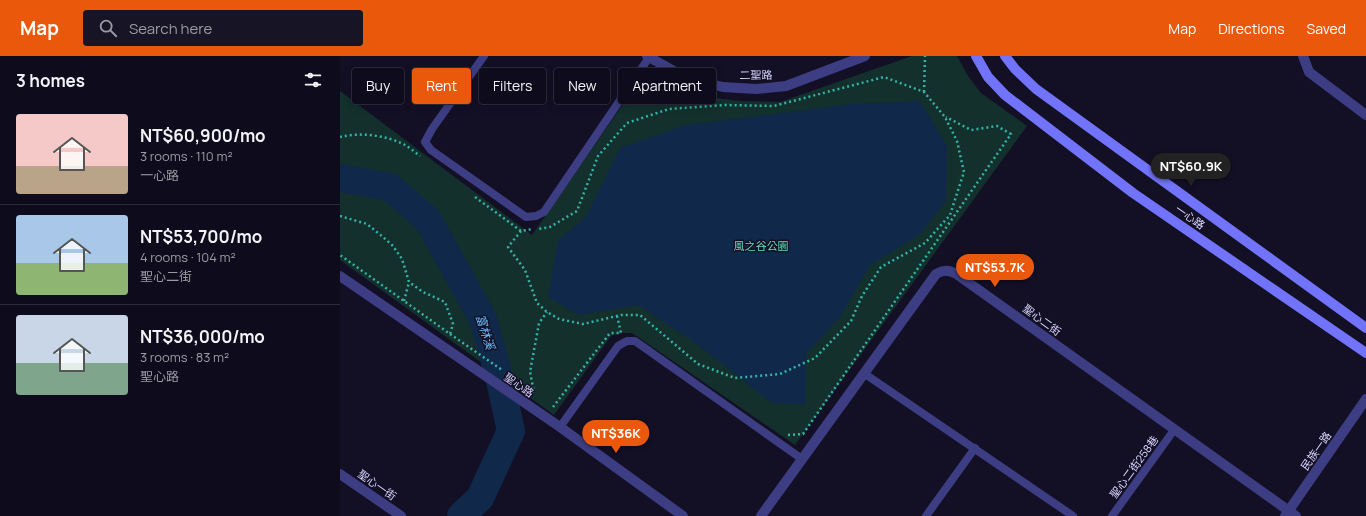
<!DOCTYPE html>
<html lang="en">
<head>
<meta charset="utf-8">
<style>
	:root { --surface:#0e0c1c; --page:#171525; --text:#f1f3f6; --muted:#9b9ba3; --line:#2e2c3b; --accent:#ea580c }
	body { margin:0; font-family:Manrope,"Noto Sans TC",sans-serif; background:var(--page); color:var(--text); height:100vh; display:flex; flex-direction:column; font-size:15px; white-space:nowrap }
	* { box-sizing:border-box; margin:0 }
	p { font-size:13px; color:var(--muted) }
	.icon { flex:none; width:22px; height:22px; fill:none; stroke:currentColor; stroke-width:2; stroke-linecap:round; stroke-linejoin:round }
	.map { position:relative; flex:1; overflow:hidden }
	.sheet { display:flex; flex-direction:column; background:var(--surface); width:340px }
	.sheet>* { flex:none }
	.top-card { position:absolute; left:12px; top:12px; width:380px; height:36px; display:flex; gap:8px }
	.price { position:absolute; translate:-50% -34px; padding:0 9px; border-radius:14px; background:var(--accent); color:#fff; font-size:13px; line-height:26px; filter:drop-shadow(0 1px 2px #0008) }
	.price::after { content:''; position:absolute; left:50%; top:24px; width:12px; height:9px; margin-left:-6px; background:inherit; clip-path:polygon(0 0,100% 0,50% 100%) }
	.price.current { background:#222; color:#fff }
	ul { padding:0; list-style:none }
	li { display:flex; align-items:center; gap:12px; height:100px; padding:0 16px }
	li+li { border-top:1px solid var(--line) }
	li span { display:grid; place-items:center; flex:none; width:112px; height:80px; border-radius:4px; color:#555 }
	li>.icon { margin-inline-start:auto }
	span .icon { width:48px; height:48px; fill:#fffc; stroke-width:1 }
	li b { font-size:17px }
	h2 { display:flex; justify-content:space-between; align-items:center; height:48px; padding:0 16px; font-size:17px }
	.tag { padding:0 14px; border-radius:4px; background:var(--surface); box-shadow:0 2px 10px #0003,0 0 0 1px var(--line); font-size:14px; line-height:36px }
	.tag.current { background:var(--accent); color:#fff }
	header { display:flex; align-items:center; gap:24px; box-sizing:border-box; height:56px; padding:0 20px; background:var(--accent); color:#fff }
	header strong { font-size:19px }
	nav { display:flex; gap:22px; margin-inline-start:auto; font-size:14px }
	.search { width:280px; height:36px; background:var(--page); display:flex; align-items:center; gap:10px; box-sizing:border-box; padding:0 14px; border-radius:4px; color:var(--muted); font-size:15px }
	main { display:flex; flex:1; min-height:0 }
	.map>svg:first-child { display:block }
	.green { fill:#13302d }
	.water { fill:#10284a }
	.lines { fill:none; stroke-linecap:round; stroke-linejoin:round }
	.river { stroke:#10284a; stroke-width:28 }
	.path { stroke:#34b4a7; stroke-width:2.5; stroke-dasharray:2 3; stroke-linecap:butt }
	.lane { stroke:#3d3d83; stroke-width:8 }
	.street { stroke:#3d3d83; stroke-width:10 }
	.secondary { stroke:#7173fa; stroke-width:10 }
	.labels { text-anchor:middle; stroke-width:3; stroke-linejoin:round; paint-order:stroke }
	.street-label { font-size:11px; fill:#d9d6fe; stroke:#131026 }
	.park-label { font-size:11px; fill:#64dcb9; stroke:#131026 }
	.water-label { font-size:12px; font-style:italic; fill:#68bdfa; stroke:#131026 }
</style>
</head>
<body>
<header>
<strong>Map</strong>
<div class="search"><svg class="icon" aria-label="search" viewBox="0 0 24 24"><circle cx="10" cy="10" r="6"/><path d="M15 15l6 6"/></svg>Search here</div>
<nav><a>Map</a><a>Directions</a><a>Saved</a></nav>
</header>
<main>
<section class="sheet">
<h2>3 homes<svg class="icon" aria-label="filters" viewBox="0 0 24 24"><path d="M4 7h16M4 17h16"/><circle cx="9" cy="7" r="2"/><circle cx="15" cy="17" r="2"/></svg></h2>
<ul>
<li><span style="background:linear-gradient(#f6c9c9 65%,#b9a48a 0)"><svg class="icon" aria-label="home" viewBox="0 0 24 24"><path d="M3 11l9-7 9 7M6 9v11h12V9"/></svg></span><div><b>NT$60,900/mo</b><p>3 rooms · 110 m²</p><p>一心路</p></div></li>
<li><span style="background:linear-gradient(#a9c7e8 60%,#8fb573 0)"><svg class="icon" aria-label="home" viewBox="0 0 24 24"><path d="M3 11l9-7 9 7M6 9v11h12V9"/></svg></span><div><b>NT$53,700/mo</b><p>4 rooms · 104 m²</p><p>聖心二街</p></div></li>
<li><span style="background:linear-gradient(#c9d6e8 60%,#7fa58c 0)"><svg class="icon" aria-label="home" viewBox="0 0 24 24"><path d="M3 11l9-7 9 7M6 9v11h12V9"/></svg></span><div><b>NT$36,000/mo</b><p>3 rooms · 83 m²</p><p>聖心路</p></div></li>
</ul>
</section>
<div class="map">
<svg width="1026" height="460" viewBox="0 0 1026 460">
	<rect width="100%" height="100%" fill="#131026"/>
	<polygon class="green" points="572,0 617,0 628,20 641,37 687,70 455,389 292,277 281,277 271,280 214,359 0,204 0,35 192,179 304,18 351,39 400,45 440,46"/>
	<polygon class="water" points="580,45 607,90 606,145 579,179 530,209 500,261 466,298 465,349 432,347 354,286 298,249 239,259 208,241 218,184 245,162 280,92 345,69 513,48"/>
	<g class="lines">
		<polyline class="river" points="0,122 50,131 88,164 143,263 159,320 171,375 140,442 121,460"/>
		<g class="path">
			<polyline points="584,36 585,0"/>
			<path d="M 0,81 C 20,76 46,79 65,89 C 70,92 75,96 80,100"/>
			<polyline points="135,141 181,175 193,173"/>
			<polyline points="0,160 27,168 43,181 53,190 62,203 69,226 83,236 105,246 113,268 110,278 0,199"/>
			<polyline points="181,175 168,191 185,214 197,247 207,256 219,263 243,268 281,259 300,259 358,308 395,322 440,318 475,302 511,265 522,240 541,211 585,187 610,159 624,116 617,85 605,61 584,36 544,21 434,50 385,49 329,53 287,67 258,100 237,155 210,171 198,173"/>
			<polyline points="64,245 69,226"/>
			<polyline points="110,278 162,314"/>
			<polyline points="192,335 194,336 190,316 199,267 207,256"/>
			<polyline points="213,351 270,277 281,277 277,260"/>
			<polyline points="448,379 463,378 671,78 657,70 631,74 606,61"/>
		</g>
		<g class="lane">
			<polyline points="144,0 92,73 85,86 91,94 186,161 196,160 204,156 310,0"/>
			<polyline points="525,318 733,460"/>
			<polyline points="220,371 278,290 287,285 295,285 462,403"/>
			<polyline points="586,460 635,392"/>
			<polyline points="772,460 834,374"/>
		</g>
		<g class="street">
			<polyline points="307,0 348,23 383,31 416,33 446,30 525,0"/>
			<polyline points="963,0 969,16 1026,59"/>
			<polyline points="0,220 220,371 343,460"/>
			<polyline points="0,418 61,460"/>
			<path d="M 421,460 L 596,218 C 603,214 607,214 615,217 L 956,460"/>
			<polyline points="945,460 1026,343"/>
		</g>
		<g class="secondary">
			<polyline points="636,0 648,21 665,39 793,137 1026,297"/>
			<polyline points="665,0 675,13 696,33 1026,272"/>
		</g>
	</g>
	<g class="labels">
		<g class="street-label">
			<text transform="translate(416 19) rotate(-1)" y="4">二聖路</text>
			<text transform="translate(850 161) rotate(35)" y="4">一心路</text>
			<text transform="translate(702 264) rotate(36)" y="4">聖心二街</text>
			<text transform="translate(179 329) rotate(34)" y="4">聖心路</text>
			<text transform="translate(976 395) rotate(-55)" y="4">民族一路</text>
			<text transform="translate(794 411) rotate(-54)" y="4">聖心二街258巷</text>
			<text transform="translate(37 429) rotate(35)" y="4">聖心一街</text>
		</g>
		<g class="park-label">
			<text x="421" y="194">風之谷公園</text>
		</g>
		<g class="water-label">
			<text transform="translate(145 276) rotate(72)" y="4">富林溪</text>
		</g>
	</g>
</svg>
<b class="price current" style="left:851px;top:131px">NT$60.9K</b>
<b class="price" style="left:655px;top:232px">NT$53.7K</b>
<b class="price" style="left:276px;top:398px">NT$36K</b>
<div class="top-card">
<a class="tag">Buy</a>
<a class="tag current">Rent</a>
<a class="tag">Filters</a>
<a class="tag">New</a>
<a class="tag">Apartment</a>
</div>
</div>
</main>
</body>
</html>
